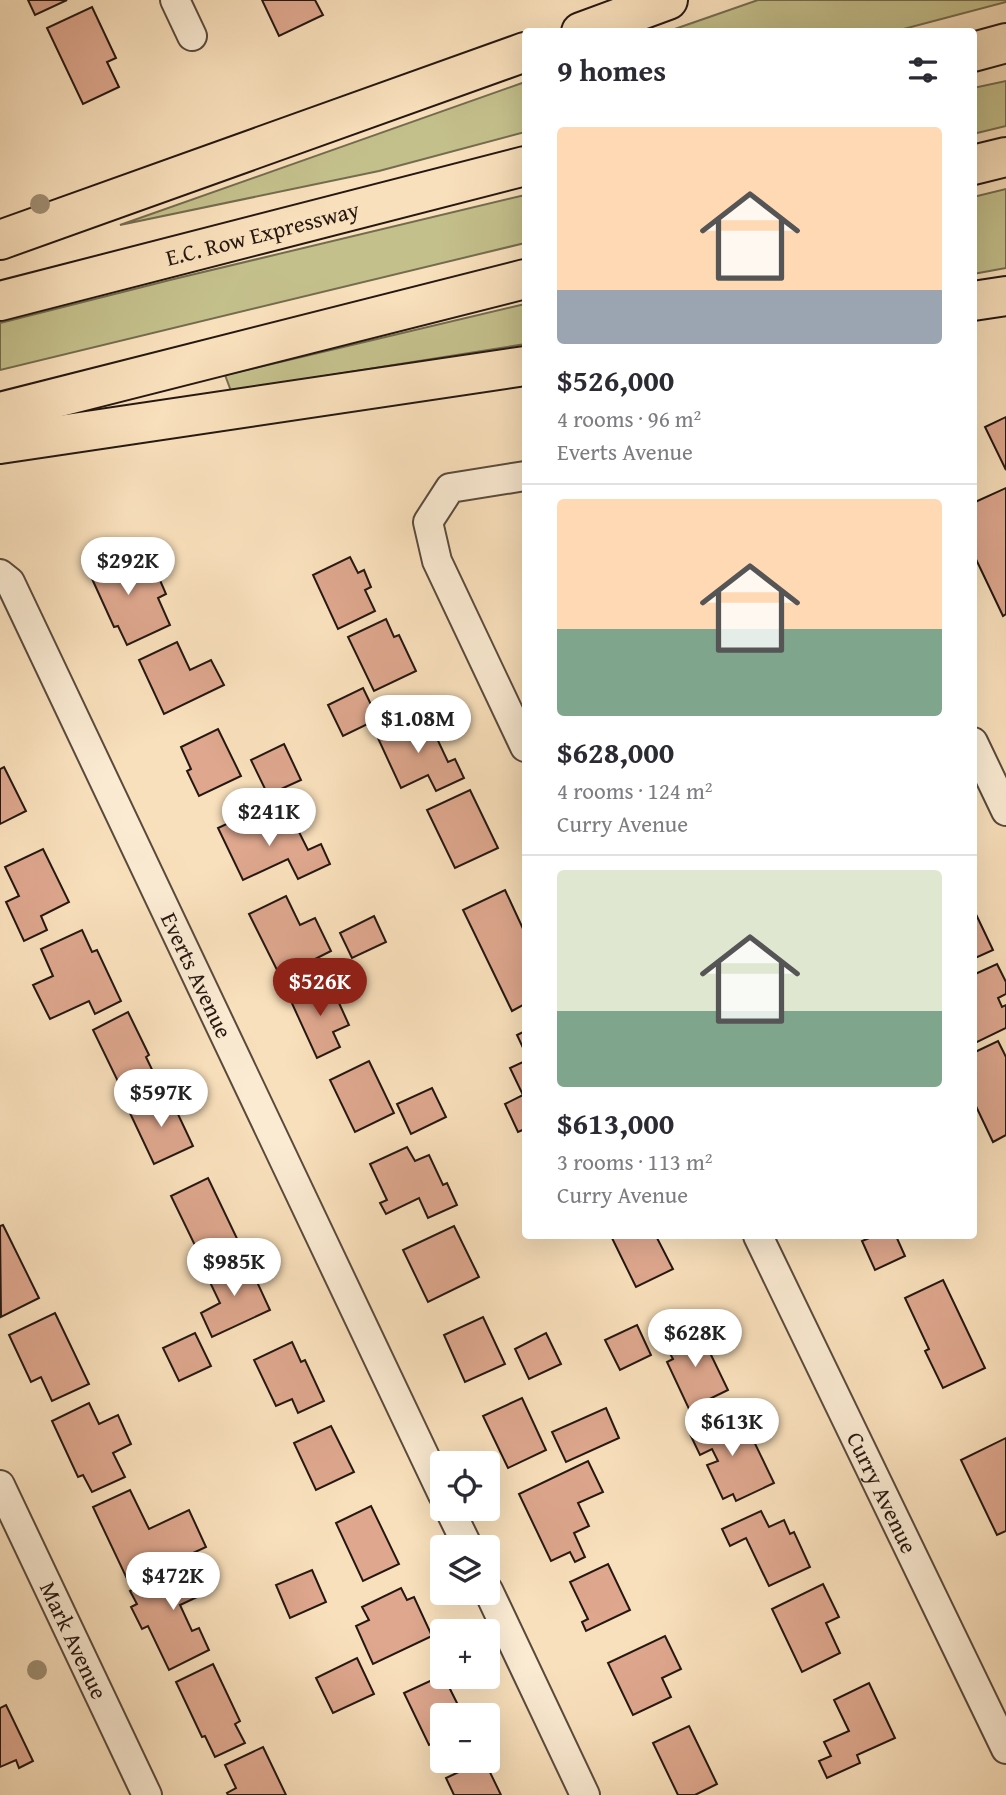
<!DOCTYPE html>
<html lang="en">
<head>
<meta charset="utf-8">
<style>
	:root { --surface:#fff; --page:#f7f7f7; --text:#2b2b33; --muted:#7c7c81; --line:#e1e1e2; --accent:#8f2418 }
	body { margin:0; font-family:"Gentium Book Plus",serif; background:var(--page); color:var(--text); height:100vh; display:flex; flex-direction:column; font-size:26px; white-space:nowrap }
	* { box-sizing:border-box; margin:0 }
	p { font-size:23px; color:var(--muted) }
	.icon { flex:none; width:38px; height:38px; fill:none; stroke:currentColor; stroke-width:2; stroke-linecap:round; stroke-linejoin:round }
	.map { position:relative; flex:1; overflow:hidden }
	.sheet { position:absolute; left:522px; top:28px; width:455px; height:1211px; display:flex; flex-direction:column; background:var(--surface); border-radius:7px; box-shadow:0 7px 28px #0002 }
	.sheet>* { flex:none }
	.fabs { position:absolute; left:430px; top:1451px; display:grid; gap:14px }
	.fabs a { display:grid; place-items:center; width:70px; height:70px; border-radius:7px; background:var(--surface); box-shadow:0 7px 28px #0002; font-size:35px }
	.price { position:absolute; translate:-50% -60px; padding:0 16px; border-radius:24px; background:#fff; color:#222; font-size:23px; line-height:46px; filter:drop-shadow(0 2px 4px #0008) }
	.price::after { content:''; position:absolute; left:50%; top:42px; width:21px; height:16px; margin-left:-10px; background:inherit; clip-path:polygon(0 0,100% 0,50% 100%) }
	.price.selected { background:var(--accent); color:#fff }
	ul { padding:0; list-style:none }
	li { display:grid; align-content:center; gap:14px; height:371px; padding:0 35px }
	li+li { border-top:2px solid var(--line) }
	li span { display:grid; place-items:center; height:217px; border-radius:7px; color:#555 }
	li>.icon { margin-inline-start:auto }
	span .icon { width:126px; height:126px; fill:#fffc; stroke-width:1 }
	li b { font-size:30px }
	h2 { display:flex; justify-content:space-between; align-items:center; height:84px; padding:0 35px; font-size:30px }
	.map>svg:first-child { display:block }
	.green { fill:#c4c08c; stroke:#746c4f; stroke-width:2 }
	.building { fill:#dea78e; stroke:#251812; stroke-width:2 }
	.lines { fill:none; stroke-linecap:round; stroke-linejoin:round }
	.minor-casing { stroke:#5a4a3c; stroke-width:32 }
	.motorway-casing { stroke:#251812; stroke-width:42 }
	.minor { stroke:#fbebd3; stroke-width:28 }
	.motorway { stroke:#f9e0bc; stroke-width:38 }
	.tree { fill:#9f8e73 }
	.labels { text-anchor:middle; stroke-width:6; stroke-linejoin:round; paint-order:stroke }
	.street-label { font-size:23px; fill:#251812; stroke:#fbebd3 }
</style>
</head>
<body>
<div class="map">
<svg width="1006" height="1795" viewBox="0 0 1006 1795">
	<rect width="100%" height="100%" fill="#f9e0bc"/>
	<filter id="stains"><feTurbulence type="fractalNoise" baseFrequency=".00286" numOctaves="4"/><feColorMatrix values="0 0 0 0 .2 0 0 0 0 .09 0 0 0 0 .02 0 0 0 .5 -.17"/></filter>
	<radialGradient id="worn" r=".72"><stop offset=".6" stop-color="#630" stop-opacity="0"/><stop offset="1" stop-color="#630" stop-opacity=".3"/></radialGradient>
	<g class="green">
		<polygon points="758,0 1006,0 1006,2 896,31 669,31"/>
		<polygon points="1006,81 1006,126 973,134 973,88"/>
		<polygon points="525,82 525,132 379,171 120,225"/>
		<polygon points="1006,189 1006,268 973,274 973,197"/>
		<polygon points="525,195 525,243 0,370 0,323 174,279"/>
		<polygon points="525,304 525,344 231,391 225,375"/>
	</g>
	<g class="building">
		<polygon points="28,0 67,0 35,15"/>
		<polygon points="262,0 315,0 323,15 279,36"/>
		<polygon points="92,7 116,58 107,62 119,87 83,104 47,28"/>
		<polygon points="1006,417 1006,470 985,427"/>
		<polygon points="1006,488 1006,614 1003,616 973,553 973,503"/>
		<polygon points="113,546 130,583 156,571 166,594 158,598 170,625 127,645 118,626 114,627 83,559"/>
		<polygon points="350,557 358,573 364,570 371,587 365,590 375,611 338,629 313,575"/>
		<polygon points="386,619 394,637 399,635 416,671 374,691 348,637"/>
		<polygon points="177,642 190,670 211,660 224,685 164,714 139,660"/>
		<polygon points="363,688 378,719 343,736 328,705"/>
		<polygon points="425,713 448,762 455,759 464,778 436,791 428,775 401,788 377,736"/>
		<polygon points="218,729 241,776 199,796 187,771 191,769 181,747"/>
		<polygon points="284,744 301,780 268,795 251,760"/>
		<polygon points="4,767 26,811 0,824 0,769"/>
		<polygon points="470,790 498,848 455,868 427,810"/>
		<polygon points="257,810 270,836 295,824 308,850 321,844 330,864 298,879 288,859 243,880 218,828"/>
		<polygon points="43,849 69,902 41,916 47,930 24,941 6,902 19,896 5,867"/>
		<polygon points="505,890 525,933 525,1004 512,1011 463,910"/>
		<polygon points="286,896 300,925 315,918 331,951 313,960 318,972 288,986 280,971 278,972 249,914"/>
		<polygon points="973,908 993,950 973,959"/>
		<polygon points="374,916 386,942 352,958 340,933"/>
		<polygon points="82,930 92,952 97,950 121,1001 95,1014 89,1001 50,1019 33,985 53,976 41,949"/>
		<polygon points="997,964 1006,982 1006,994 998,998 1002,1007 1006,1005 1006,1028 973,1044 973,975"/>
		<polygon points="329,981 349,1025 333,1032 340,1047 317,1058 290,999"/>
		<polygon points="128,1012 149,1055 146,1057 158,1082 126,1098 93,1030"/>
		<polygon points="525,1031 525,1052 517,1035"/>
		<polygon points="998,1041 1006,1057 1006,1135 993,1142 973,1100 973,1053"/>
		<polygon points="369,1061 394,1113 355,1132 330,1080"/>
		<polygon points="525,1061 525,1129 518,1132 505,1104 523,1095 510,1068"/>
		<polygon points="432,1088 446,1117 411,1134 397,1104"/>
		<polygon points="168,1093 193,1146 154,1164 129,1111"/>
		<polygon points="407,1147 415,1161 429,1155 443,1185 447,1183 457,1205 428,1218 419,1198 386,1214 380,1203 387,1200 370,1164"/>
		<polygon points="208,1178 242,1249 205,1266 171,1196"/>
		<polygon points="3,1225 39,1298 1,1317 0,1226"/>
		<polygon points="454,1226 479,1277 428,1302 403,1250"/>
		<polygon points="611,1236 656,1236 673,1269 636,1287"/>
		<polygon points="874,1236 896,1236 905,1256 875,1270 862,1241"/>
		<polygon points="246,1258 270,1310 212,1337 201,1313 220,1303 207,1276"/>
		<polygon points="943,1280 985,1368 943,1388 925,1351 929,1349 905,1298"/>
		<polygon points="55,1313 89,1384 52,1401 41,1377 31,1382 9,1335"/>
		<polygon points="483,1317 505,1364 465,1382 444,1335"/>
		<polygon points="637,1325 651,1355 620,1370 605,1340"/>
		<polygon points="698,1328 728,1390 689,1409 667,1362 673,1359 665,1344"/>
		<polygon points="195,1333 211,1366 179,1381 163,1348"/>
		<polygon points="546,1333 561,1364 529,1379 515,1349"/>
		<polygon points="292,1342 301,1362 305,1360 324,1401 298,1413 292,1399 276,1406 254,1360"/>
		<polygon points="522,1398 546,1450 508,1468 483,1416"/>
		<polygon points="89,1403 99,1424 118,1415 131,1444 113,1453 125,1477 92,1492 83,1475 78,1477 52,1421"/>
		<polygon points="606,1408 619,1438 566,1462 552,1432"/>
		<polygon points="729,1413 737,1431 747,1427 774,1483 736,1501 733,1494 723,1499 707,1465 718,1461 712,1449 700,1455 689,1432"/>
		<polygon points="331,1426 354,1472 316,1490 294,1443"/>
		<polygon points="1006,1438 1006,1531 997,1535 961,1460"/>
		<polygon points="588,1461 603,1492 578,1503 589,1526 574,1533 585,1557 575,1562 570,1552 551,1561 519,1494"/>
		<polygon points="130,1490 149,1529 189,1510 206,1547 129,1583 93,1507"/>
		<polygon points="371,1506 399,1564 363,1581 336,1523"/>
		<polygon points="761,1511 769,1527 784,1520 790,1534 794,1532 810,1567 769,1586 746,1538 730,1546 722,1529"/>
		<polygon points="197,1558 212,1590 180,1605 192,1631 199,1628 209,1650 169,1670 148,1626 142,1629 131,1607 137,1604 130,1591"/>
		<polygon points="608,1564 630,1610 586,1631 582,1622 588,1619 570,1582"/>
		<polygon points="312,1570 326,1602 290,1618 276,1585"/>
		<polygon points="823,1584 839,1617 826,1623 840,1653 802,1672 772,1609"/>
		<polygon points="401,1588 407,1600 414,1597 432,1636 373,1664 356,1626 369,1620 362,1607"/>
		<polygon points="665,1636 681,1669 662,1678 671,1697 633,1715 608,1663"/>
		<polygon points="357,1658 374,1694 333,1713 316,1678"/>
		<polygon points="213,1664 240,1721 235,1724 245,1743 215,1757 205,1736 202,1737 176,1682"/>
		<polygon points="443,1675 463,1715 443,1715 443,1738 429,1745 404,1693"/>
		<polygon points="869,1683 895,1738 857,1755 860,1763 827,1778 819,1761 831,1756 824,1742 849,1731 834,1700"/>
		<polygon points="6,1705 33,1761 19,1768 16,1760 0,1767 0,1708"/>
		<polygon points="689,1726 717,1784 695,1795 678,1795 653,1743"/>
		<polygon points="263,1747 286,1795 228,1795 227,1793 236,1788 225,1765"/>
		<polygon points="484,1760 501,1795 454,1795 446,1778"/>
	</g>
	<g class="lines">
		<defs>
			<g id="minor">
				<polyline points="175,0 192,36"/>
				<polyline points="525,476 450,488 428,522 437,561 525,747"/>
				<path id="s1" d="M 0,574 L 10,582 L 443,1495"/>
				<polyline points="973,742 1006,811"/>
				<path id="s2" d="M 758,1236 L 1006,1749"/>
				<path id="s3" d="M 0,1485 L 147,1795"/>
				<polyline points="449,1508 468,1547"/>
				<polyline points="488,1590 585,1795"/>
			</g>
			<g id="motorway">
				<polyline points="581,32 668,0"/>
				<polyline points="973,52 1006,43"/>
				<polyline points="973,165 1006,157"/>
				<polyline points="0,240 525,52"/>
				<path id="s4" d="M 0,301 L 525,166"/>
				<polyline points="973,301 1006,296"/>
				<polyline points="0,412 525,279"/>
				<polyline points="0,444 525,366"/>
			</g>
		</defs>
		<use href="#minor" class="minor-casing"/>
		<use href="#motorway" class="motorway-casing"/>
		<use href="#minor" class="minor"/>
		<use href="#motorway" class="motorway"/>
	</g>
	<g class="tree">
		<circle cx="40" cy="204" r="10"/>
		<circle cx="37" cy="1670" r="10"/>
	</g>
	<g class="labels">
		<g class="street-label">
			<text dy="8" stroke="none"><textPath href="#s4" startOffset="271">E.C. Row Expressway</textPath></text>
			<text dy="8" stroke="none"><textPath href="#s1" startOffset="448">Everts Avenue</textPath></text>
			<text dy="8" stroke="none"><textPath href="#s2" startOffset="285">Curry Avenue</textPath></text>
			<text dy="8" stroke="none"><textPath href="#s3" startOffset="172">Mark Avenue</textPath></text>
		</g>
	</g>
	<rect width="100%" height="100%" filter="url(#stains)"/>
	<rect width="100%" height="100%" fill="url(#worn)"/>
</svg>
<div class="fabs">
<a><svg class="icon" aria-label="locate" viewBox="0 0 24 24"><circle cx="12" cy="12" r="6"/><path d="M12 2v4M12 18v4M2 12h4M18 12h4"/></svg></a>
<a><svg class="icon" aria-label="layers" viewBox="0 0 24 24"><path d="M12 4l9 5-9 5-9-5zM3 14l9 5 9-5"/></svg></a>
<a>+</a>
<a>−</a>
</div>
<b class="price" style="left:128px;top:597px">$292K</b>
<b class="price" style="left:418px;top:755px">$1.08M</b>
<b class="price" style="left:269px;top:848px">$241K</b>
<b class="price selected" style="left:320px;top:1018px">$526K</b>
<b class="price" style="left:161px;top:1129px">$597K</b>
<b class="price" style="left:234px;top:1298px">$985K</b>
<b class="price" style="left:695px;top:1369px">$628K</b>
<b class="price" style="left:732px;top:1458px">$613K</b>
<b class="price" style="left:173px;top:1612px">$472K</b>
<section class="sheet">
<h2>9 homes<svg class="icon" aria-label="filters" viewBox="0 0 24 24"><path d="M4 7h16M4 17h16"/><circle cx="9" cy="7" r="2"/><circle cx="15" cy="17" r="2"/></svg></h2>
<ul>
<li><span style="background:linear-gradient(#ffd9b3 75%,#9aa5b1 0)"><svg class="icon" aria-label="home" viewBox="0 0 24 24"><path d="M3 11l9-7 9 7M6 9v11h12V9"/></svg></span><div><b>$526,000</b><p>4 rooms · 96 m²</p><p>Everts Avenue</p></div></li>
<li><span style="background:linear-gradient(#ffd9b3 60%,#7fa58c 0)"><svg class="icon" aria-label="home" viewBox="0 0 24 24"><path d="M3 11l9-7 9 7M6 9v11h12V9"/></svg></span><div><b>$628,000</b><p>4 rooms · 124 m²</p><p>Curry Avenue</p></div></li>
<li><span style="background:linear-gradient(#dfe7d0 65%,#7fa58c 0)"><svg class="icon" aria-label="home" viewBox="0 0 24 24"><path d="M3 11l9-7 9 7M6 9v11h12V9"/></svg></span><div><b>$613,000</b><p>3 rooms · 113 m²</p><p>Curry Avenue</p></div></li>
</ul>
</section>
</div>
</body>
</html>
